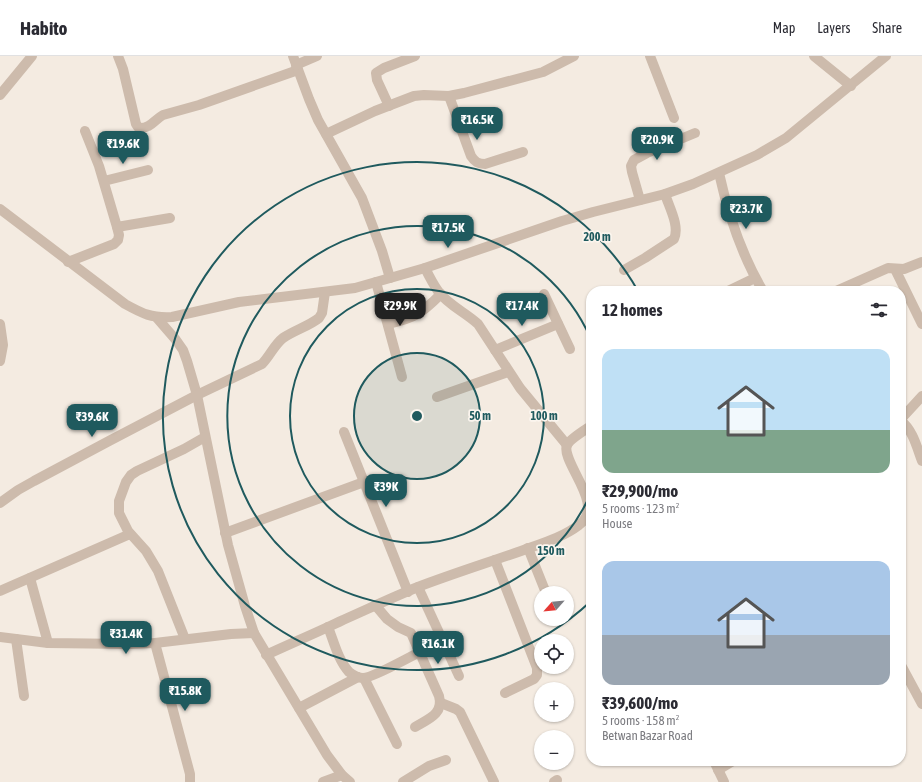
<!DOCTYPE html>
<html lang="en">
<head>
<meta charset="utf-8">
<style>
	:root { --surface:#fff; --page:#f7f7f7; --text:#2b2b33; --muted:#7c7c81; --line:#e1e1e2; --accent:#1f5a5e }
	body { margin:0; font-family:"Asap Condensed",sans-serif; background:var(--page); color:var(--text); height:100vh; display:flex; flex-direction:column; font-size:15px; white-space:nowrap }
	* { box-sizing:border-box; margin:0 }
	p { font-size:13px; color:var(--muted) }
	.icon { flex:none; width:22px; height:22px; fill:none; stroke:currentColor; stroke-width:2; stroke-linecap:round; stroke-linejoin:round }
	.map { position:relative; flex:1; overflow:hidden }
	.drawer { position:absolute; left:586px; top:230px; width:320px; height:480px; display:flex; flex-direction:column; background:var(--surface); border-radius:16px; box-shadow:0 1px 3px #0004 }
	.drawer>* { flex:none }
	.needle { width:26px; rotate:243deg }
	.buttons { position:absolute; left:534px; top:530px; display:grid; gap:8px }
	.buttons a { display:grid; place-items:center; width:40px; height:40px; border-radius:50%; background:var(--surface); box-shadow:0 1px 3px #0004; font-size:20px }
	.price { position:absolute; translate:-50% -34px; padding:0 9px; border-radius:8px; background:var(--accent); color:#fff; font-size:13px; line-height:26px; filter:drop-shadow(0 1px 2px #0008) }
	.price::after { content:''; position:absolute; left:50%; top:24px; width:12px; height:9px; margin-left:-6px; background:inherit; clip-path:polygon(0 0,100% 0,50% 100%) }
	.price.on { background:#222; color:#fff }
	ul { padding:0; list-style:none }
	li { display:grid; align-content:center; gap:8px; height:212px; padding:0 16px }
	li span { display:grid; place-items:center; height:124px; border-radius:12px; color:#555 }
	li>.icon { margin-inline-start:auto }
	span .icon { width:72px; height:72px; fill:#fffc; stroke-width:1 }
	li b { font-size:17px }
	h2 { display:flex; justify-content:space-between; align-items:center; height:48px; padding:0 16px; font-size:17px }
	header { display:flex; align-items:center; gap:24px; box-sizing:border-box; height:56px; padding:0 20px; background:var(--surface); border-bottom:1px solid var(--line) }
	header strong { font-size:19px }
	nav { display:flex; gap:22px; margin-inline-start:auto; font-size:14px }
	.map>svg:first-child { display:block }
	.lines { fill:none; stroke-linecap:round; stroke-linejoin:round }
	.minor { stroke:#cdbbac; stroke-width:10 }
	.ring { fill:none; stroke:#1f5a5e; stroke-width:2 }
	.centre { fill:#1f5a5e; stroke:#fbf5ee; stroke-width:2 }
	.ring-label { font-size:12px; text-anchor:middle; font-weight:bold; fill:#1f5a5e; stroke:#fbf5ee; stroke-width:3.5; stroke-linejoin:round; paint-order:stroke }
</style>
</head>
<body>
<header>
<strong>Habito</strong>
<nav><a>Map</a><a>Layers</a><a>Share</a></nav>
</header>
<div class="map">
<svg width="922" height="726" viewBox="0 0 922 726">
	<rect width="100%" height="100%" fill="#f4ebe1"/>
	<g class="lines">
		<g class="minor">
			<path d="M 118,0 L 123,13 L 136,68 L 138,71 L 140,72 C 151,72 154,64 163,59 L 199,49 L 298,14"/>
			<polyline points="293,0 309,43 318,64 362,142 382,195 390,222"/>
			<polyline points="650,0 674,62"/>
			<polyline points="814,0 851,30"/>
			<polyline points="296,9 317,0"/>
			<polyline points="0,39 32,0"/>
			<path d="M 449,40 L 471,100 C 475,106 478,108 485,108 L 523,96"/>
			<polyline points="389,50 377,24 376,17 384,12 415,0"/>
			<polyline points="326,78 375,55 414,40 424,39 449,40 464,37 543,16 574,0"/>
			<path d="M 719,117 C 728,158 741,198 763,235"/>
			<polyline points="104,125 148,114"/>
			<polyline points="640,144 632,116 631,110 634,104 647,97 695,77"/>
			<path d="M 0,153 L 125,248 C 143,258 151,262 172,261 L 239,246 L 355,232 L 425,212 L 562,165 L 593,156 L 665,138 L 693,128 L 757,99 L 786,82 L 886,0"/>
			<polyline points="117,171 170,162"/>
			<polyline points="68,206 114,188 118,184 119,179 117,171 99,110 85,75"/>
			<path d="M 425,212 C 429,220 433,228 438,235 C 448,249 465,256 478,268 L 520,332 L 567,389"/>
			<polyline points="895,213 922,268"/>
			<path d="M 624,214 L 645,202 L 674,183 C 680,170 669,151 665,138"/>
			<polyline points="376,226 402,321"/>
			<polyline points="728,235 755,222"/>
			<polyline points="836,235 888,212 904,213 922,206"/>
			<polyline points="544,238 570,293"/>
			<polyline points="157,262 176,284 183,294 187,305 197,339 228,489 245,550 254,577 327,699 342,719 350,726"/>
			<polyline points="0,268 3,289 0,305"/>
			<path d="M 388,268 C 415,262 421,258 441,238"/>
			<polyline points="495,294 558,268"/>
			<polyline points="437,341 508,316"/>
			<polyline points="901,363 922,340"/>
			<path d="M 901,365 C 913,374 917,392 922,405"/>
			<polyline points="344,376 408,536"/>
			<path d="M 0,447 L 18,434 L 34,425 L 109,385 L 197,339 L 262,308 C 270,300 274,289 283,282 C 295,274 309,270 319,262 L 322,257 L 325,236"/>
			<polyline points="225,477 364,426"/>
			<polyline points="528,492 546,537"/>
			<polyline points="495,504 537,612 537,619 534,623 505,637"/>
			<polyline points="30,522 48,587"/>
			<polyline points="418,531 459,620"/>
			<polyline points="0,535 130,478"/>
			<path d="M 376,550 L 387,563 L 398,571 L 411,577 L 439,640 C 444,658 428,663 415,671"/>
			<path d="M 328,571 C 334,586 338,604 349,616 C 353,619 358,622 363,622 C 373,622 409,601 420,596"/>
			<polyline points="0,581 48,587 128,588 155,587 231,578 254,577"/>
			<polyline points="16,583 24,640"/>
			<polyline points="185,583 158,515 146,495 128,475 119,457 119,445 126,426 131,419 137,415 184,393 205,381"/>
			<polyline points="155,587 190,718 190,726"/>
			<path d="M 266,599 C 292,587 318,576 343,564 C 368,553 393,541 418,531 C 452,518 487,507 521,495 C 540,488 562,482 579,469 C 607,449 560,406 567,389 C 570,383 585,374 591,370"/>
			<polyline points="901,609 922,648"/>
			<polyline points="364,622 397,688"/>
			<polyline points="441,647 456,653 460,656 494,726"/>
			<polyline points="299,652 358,621"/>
			<polyline points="714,705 724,726"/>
			<polyline points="718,714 733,705"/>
			<polyline points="323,726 342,719"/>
			<polyline points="403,726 429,710 446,704"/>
			<polyline points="554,726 557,724"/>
		</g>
	</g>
	<circle cx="417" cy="360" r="63" fill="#1f5a5e" fill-opacity=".12"/>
	<g class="ring">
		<circle cx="417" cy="360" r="63"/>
		<circle cx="417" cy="360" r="127"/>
		<path d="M591 437A190 190 0 1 1 591 283"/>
		<path d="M590 546A254 254 0 1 1 638 235"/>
	</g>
	<circle cx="417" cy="360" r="6" class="centre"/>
	<g class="ring-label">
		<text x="597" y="185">200 m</text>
		<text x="480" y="364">50 m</text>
		<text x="544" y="364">100 m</text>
		<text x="551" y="499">150 m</text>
	</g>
</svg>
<div class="buttons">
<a><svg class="needle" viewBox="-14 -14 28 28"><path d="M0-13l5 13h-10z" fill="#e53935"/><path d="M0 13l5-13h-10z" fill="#7c7c81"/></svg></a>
<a><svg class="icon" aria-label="locate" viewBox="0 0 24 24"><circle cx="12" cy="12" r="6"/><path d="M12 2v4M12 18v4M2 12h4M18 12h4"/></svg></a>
<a>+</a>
<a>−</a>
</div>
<b class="price" style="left:477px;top:85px">₹16.5K</b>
<b class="price" style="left:657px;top:105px">₹20.9K</b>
<b class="price" style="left:123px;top:109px">₹19.6K</b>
<b class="price" style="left:746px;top:174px">₹23.7K</b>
<b class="price" style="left:448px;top:193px">₹17.5K</b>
<b class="price on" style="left:400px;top:271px">₹29.9K</b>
<b class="price" style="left:522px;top:271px">₹17.4K</b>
<b class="price" style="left:92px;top:382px">₹39.6K</b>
<b class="price" style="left:386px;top:452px">₹39K</b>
<b class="price" style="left:126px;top:599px">₹31.4K</b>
<b class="price" style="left:438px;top:609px">₹16.1K</b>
<b class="price" style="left:185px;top:656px">₹15.8K</b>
<section class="drawer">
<h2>12 homes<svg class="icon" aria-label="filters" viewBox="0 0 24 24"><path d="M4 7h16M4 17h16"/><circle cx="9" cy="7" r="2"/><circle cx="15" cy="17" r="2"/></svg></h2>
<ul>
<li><span style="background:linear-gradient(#bfe0f5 65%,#7fa58c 0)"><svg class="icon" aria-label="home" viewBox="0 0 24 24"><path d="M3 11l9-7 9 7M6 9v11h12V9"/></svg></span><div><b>₹29,900/mo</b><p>5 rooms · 123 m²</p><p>House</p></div></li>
<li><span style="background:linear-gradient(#a9c7e8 60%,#9aa5b1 0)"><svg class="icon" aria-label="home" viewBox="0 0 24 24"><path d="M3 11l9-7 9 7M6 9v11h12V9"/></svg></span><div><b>₹39,600/mo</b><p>5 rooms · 158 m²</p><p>Betwan Bazar Road</p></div></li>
</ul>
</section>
</div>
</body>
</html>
